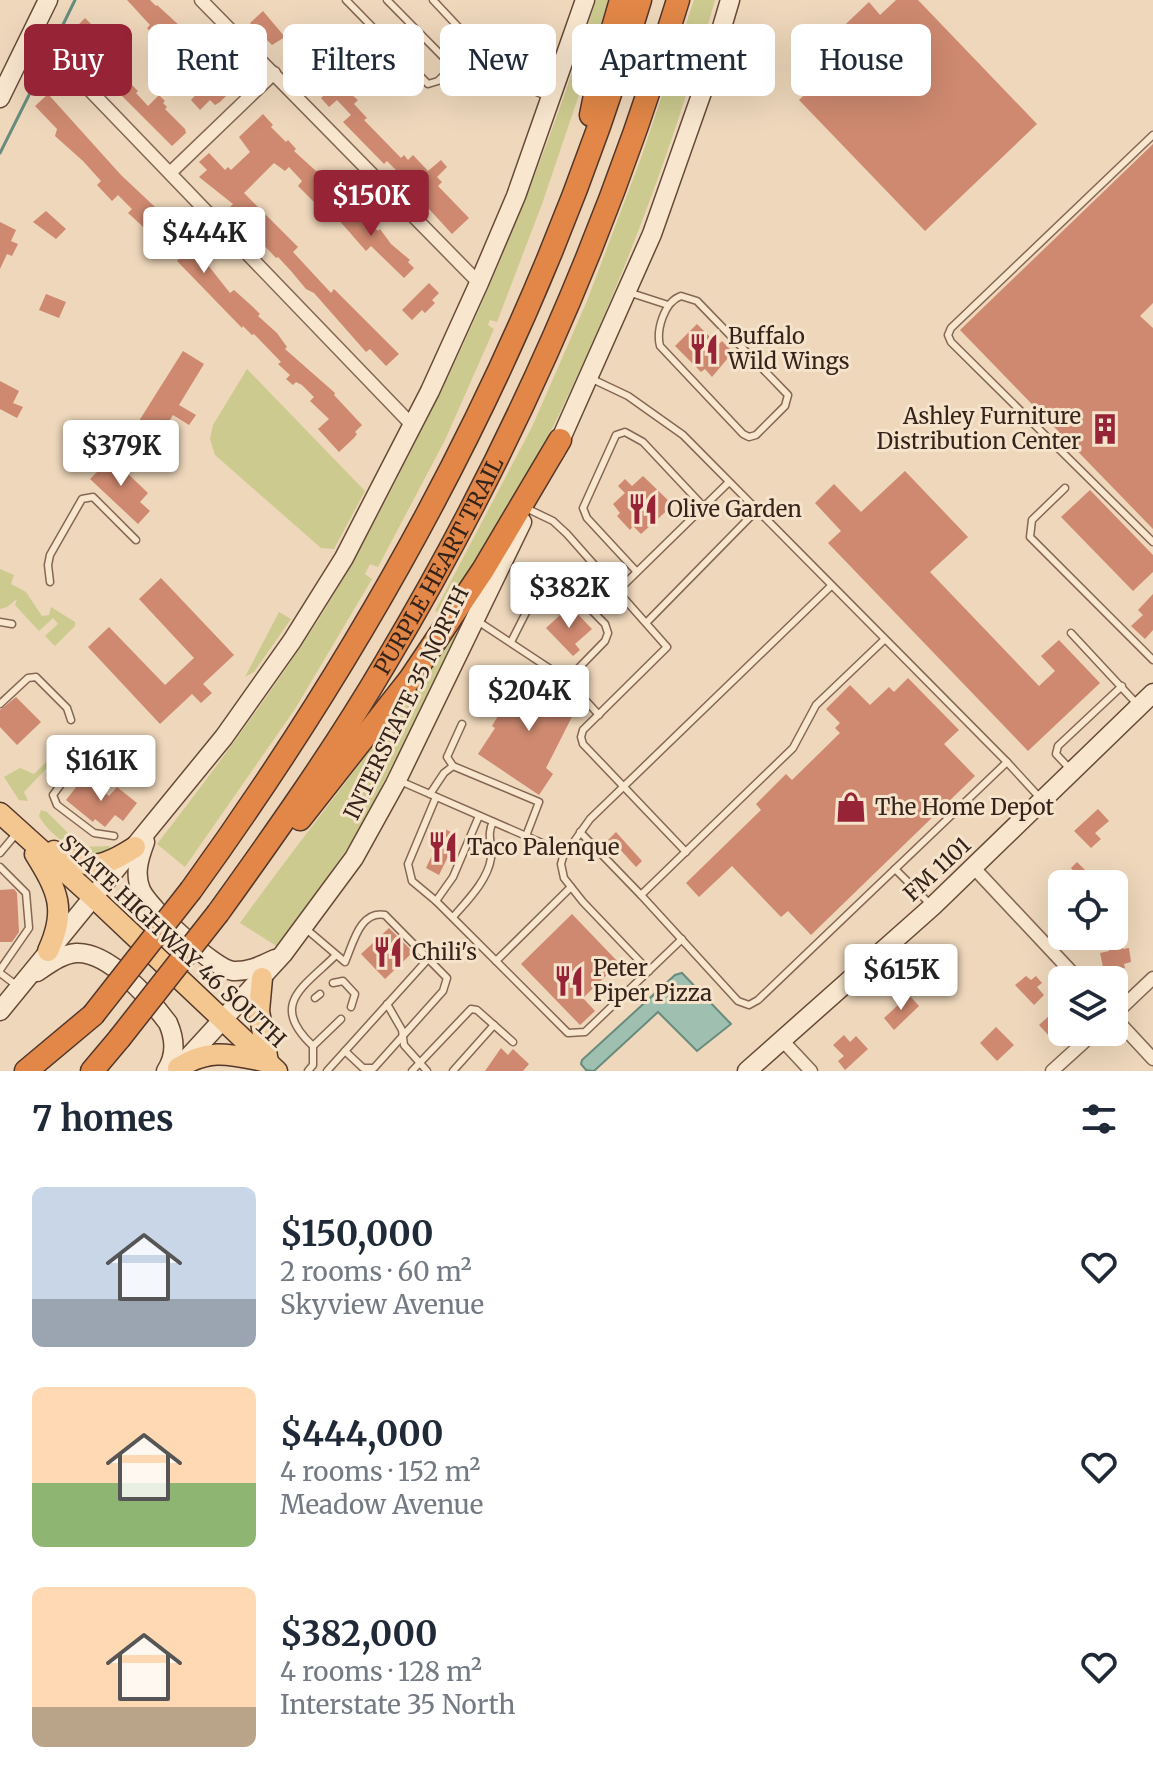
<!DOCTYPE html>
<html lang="en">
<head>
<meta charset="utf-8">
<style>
	:root { --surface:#fff; --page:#f2f2f3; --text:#1f2937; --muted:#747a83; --accent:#962436 }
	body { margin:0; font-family:Merriweather,serif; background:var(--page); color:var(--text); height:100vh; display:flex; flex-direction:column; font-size:30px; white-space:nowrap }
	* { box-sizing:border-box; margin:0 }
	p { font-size:26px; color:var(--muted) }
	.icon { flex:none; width:44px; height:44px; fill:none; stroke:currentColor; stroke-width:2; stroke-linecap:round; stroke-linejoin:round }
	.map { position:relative; height:1071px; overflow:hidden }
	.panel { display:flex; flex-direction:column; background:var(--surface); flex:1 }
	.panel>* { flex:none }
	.guide { position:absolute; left:24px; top:24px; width:1106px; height:72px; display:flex; gap:16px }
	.tools { position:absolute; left:1048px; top:870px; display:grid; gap:16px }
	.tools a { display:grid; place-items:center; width:80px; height:80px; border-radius:12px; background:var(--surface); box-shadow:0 8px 32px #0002; font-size:40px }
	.price { position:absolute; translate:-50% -68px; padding:0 18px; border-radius:8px; background:#fff; color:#222; font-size:26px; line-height:52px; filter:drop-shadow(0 2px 4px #0008) }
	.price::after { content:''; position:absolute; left:50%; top:48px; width:24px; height:18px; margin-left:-12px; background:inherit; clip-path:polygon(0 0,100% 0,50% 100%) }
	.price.active { background:var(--accent); color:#fff }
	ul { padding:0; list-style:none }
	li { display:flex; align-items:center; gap:24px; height:200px; padding:0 32px }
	li span { display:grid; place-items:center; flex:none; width:224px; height:160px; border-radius:12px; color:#555 }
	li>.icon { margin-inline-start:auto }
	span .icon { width:96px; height:96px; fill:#fffc; stroke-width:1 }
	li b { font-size:34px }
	h2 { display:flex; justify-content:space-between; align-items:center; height:96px; padding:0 32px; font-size:34px }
	.chip { padding:0 28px; border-radius:12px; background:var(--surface); box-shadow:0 8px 32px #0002; font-size:28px; line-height:72px }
	.chip.active { background:var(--accent); color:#fff }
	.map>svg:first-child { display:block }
	.green { fill:#ccca8f }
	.water { fill:#9fbfb1; stroke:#678c7d; stroke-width:2 }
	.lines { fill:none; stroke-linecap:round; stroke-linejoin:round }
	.stream { stroke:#678c7d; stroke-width:3 }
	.building { fill:#ce8970 }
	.lane-casing { stroke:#856755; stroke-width:9 }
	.street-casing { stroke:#856755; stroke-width:15 }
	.secondary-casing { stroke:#674938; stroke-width:21 }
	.primary-casing { stroke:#53372a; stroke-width:23 }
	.highway-casing { stroke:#53372a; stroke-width:25 }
	.lane { stroke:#f9e6ce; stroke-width:6 }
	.street { stroke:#f9e6ce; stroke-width:12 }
	.secondary { stroke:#f9e6ce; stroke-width:18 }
	.primary { stroke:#f4c690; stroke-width:20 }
	.highway { stroke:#e28747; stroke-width:22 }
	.highway-bridge-casing { stroke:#53372a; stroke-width:25; stroke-linecap:butt }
	.highway-bridge { stroke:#e28747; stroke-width:22 }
	.labels { text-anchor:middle; stroke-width:6; stroke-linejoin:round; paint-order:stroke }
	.poi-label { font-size:22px; fill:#34231a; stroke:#f6e3cb; text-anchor:start }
	.street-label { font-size:22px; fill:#34231a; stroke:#f6e3cb }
</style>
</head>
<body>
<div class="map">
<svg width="1153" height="1071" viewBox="0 0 1153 1071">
	<rect width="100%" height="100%" fill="#eed7bb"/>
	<g class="green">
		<path d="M 596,0 L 608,0 L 585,78 L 579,77 L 577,82 L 582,86 L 542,204 L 497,322 L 490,320 L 488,325 L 494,329 L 445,440 L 378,567 L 370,564 L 365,574 L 372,579 L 295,709 L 185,867 L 157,844 C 210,776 262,705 310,633 C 347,576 379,514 410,453 C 485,308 547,156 596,0 Z"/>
		<path d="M 694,0 L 715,0 C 673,149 617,298 548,437 C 517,498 480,557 445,616 L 435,611 L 532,427 L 587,301 L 641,158 Z"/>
		<polygon points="247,369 365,491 334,549 321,548 215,455 210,439 213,425"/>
		<polygon points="0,569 14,575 11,584 26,592 42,616 49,615 51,607 75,622 75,626 55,646 45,636 58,624 53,618 39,631 15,605 17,599 7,607 0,609"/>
		<polygon points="279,612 291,619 254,672 245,677"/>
		<path d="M 452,634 L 458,636 L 358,833 L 278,947 L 240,923 C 310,826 386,734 452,634 Z"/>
		<polygon points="60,748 63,751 24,792 28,801 19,800 4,777 20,768 34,774"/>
		<path d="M 41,810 L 47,812 L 82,847 L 109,846 L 111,850 L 93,856 L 90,853 L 89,856 C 71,849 48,833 39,816 Z"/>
	</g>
	<polygon class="water" points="682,973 731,1024 697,1051 658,1012 594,1071 586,1070 581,1064 582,1060 675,975"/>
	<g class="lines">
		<g class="stream">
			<polyline points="56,39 75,0"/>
			<polyline points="0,153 45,63"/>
		</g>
	</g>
	<g class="building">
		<polygon points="127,0 150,0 156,6 157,5 191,36 189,38 215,65 213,67 236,86 220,102 215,105 210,100 200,110 191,100 201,89 185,73 192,64 177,48 171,54 147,28 150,25"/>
		<polygon points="896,0 918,0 1037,124 925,231 799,100 827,73 811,57 869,2 880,15"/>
		<polygon points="263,11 285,37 272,45 250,23"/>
		<polygon points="85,18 105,38 102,41 111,49 106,54 128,77 126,79 138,91 136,93 148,106 159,95 165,101 163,103 167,107 165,109 185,129 186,133 172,146 115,89 117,87 70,33"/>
		<polygon points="337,83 358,100 354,104 367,118 364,120 401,158 404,155 408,160 413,155 428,171 441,160 447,167 437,177 442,182 438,186 469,218 452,234 407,185 405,186 395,176 399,173 387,161 384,164 343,122 351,115 337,100 329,107 321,98"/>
		<polygon points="48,94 121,175 155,207 151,211 167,227 170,224 188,240 230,293 234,290 253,307 260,314 258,316 277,333 287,347 285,349 335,393 334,395 362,425 355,432 357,434 354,438 339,452 318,429 329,419 310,401 314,397 302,385 296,382 293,385 286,379 290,375 278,364 281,362 254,334 252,335 243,326 242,328 177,261 181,257 166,242 162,245 139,223 128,213 132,209 118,195 112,201 97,185 101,181 83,161 55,136 57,129 35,106"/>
		<polygon points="263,114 273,125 271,127 286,142 288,140 296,149 294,151 316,171 317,170 330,187 314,202 298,186 302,181 289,167 285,171 274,163 244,193 298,247 293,252 331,293 334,289 399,354 386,366 370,349 366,352 314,293 306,289 291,271 278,257 276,258 229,208 233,204 199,177 207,170 199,162 209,153 225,170 228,167 231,170 250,152 239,137"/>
		<polygon points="1153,144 1153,303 1140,316 1153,328 1153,529 960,330"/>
		<polygon points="342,199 378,231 380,229 391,244 410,260 408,262 414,268 404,278 371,246 366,251 330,210"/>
		<polygon points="46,211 66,229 56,239 33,222"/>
		<polygon points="0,222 16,230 11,241 18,244 12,256 7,254 0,269"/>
		<polygon points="429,283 439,293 432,300 435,303 425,313 422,310 412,320 402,310"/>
		<polygon points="46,294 66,302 59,318 39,310"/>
		<polygon points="697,324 718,345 722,341 733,352 712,377 705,369 701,372 675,346"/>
		<polygon points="183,351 204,364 179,405 196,415 189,425 173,415 149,453 127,440"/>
		<polygon points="0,381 19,391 13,403 23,407 17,418 0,409"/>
		<polygon points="105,452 148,493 140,502 150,511 138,524 90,479 101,468 95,463"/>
		<polygon points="905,471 968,537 930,572 1039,686 1055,671 1041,656 1059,640 1100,683 1028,751 828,543 841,531 815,503 834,484 861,512"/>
		<polygon points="643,476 673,505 641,534 633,526 630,530 617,516 620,513 613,504 625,493 618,486 625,479 632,486"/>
		<polygon points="1090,490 1153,555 1153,572 1133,591 1061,517"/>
		<polygon points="161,578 234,655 203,684 212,693 201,703 192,694 160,724 88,647 109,627 165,685 194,658 139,599"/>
		<polygon points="1153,594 1153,630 1145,639 1131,626 1143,615 1138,610"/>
		<polygon points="570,606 592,629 575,644 580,650 573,656 546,628"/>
		<polygon points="527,673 577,707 546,768 553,774 539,795 478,754 495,728 492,726 508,699"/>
		<polygon points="908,678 959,730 944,744 975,776 811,935 788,911 781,917 732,866 699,897 686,883 761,810 756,804 786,774 792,780 840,733 835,728 840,723 826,709 850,685 870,705 889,687 894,692"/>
		<polygon points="16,697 41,722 17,745 0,727 0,710"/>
		<polygon points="84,777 109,796 117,787 137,803 123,821 115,815 105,827 95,819 93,822 66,800"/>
		<polygon points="1098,809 1109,821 1095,833 1101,839 1091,848 1074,831"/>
		<polygon points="445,829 458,836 439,875 426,868 433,853 431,852"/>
		<polygon points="616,832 642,861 636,867 617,846 615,848 608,840"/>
		<polygon points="1077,862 1099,884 1065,884 1076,874 1071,868"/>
		<polygon points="14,889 17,893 19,932 12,942 0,942 0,890"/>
		<polygon points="572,914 619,963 583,998 595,1011 580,1025 521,964"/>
		<polygon points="389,928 413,952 385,979 361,954"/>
		<polygon points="1122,943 1123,949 1129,948 1131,962 1124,964 1125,968 1113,970 1112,966 1103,967 1100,953 1109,951 1108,946"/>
		<polygon points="1026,976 1031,980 1036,976 1042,983 1037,987 1044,995 1034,1005 1015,985"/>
		<polygon points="909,995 919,1006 894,1030 884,1018"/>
		<polygon points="1062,1004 1062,1026 1050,1037 1039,1025"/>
		<polygon points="996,1027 1014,1045 997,1061 980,1043"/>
		<polygon points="844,1035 850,1042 856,1036 868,1049 845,1070 838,1061 844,1056 833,1045"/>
		<polygon points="501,1048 508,1055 513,1049 529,1064 523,1071 485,1071"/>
	</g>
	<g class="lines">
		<defs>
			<g id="lane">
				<polyline points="346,0 428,84 438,81 475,45"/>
				<polyline points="387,0 453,67"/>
				<polyline points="433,0 507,79 548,97"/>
				<polyline points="1153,135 951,328 948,335 951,342 1153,542"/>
				<polyline points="631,293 668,305"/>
				<path d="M 681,296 L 697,301 L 788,395 L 785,406 L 756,435 L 749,437 L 743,434 L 660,346 C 656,330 664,302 681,296 Z"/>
				<polyline points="590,378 628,396 683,435 1007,762 1041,799"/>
				<polyline points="1065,488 1032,520 1030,537 1153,660"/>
				<polyline points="528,509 553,521 567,534 667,647 583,730 581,737 583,744 686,852"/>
				<polyline points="636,571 587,518 583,508 616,435 625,432 643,442 703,506"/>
				<polyline points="50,582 48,565 50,555 82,499 93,497 136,540"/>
				<polyline points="595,613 729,482"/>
				<polyline points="476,620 567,680 599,715"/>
				<polyline points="0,622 12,624"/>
				<polyline points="647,622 757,510"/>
				<polyline points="1071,633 1137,704"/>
				<polyline points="511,642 544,577 550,574 558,576 605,624 608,633 605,641 567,680"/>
				<polyline points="0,704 28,678 36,677 67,708 71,720"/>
				<polyline points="453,766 539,802 526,836"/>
				<polyline points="1070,769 1056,754 1058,746 1122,686"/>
				<polyline points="400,781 565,853"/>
				<polyline points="430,794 444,773 453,766 447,757 462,724"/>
				<polyline points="436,797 408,864 412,881 436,901 568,1033 585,1032 682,939"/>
				<polyline points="580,832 641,895 738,1001 749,1005 758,1000 1007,762"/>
				<polyline points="114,836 94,833 57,805 53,795 70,772 82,765 91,763 103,769 122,771"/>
				<polyline points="0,853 16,834"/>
				<polyline points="0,867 26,893 29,928 0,970"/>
				<polyline points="895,869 932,906"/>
				<polyline points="641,895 793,748 816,705 884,640"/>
				<polyline points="436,901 453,877 479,816"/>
				<path d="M 453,917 C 467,901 488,880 491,858 C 493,844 486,835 493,822"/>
				<path d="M 305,928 L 345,962 C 353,944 360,910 385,915 L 447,978 L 443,991 L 374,1068 L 363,1068 L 345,1051"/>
				<polyline points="496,961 571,887"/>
				<polyline points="649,971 583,902 564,878 561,864 563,857 590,819 831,586"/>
				<polyline points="0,973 16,985"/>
				<polyline points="333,983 343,981 355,994 351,1007"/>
				<polyline points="315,998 320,994"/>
				<polyline points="387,1004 402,1030 404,1045 427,1071"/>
				<path d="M 313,1046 C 268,1004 304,987 336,955"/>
				<polyline points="308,1071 313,1065 313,1046 341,1019"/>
				<polyline points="327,1071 429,958"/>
				<polyline points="412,1071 471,1009 477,1010 513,1042"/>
				<polyline points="453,1071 494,1025"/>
			</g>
			<g id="street">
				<polyline points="201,0 479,283"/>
				<polyline points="29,39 55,54 412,425"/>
				<polyline points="170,173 274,73"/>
				<polyline points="974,868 1079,980"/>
				<polyline points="1114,1015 1153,978"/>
				<polyline points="1114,1017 1153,1059"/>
				<polyline points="782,1040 811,1071"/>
				<polyline points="1052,1071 1095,1032"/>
			</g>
			<g id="secondary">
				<polyline points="0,98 48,0"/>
				<polyline points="555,452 652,234 706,81 730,0"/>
				<path d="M 145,842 C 139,858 134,874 141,890 C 149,908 214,969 233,971 C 249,972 262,965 275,959"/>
				<path d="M 37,972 C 49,964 62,954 76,953 C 109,951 150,999 168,1023 C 175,1039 176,1056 166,1071"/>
				<polyline points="0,1011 224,737 292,641 344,558 430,391 479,283 516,196 585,0"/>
				<polyline points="181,1065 283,954 354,858 395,784 522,522"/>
				<polyline points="747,1071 933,906 1153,693"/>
			</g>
			<g id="primary">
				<polyline points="0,813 92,896 277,1071"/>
				<path d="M 54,851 C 89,871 101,869 135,847"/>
				<path d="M 35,854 C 58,891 67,910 48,951"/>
				<path d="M 178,1068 C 211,1047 232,1055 268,1062 L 259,1011 L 262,978"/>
			</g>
			<g id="highway">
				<polyline points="591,115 599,76 621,0"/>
				<polyline points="300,819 410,679 483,570 560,440"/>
				<path d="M 191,890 C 387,619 545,321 640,0"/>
				<path id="s1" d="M 218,913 C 277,831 335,749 386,662 C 510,454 608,232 678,0"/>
				<polyline points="26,1071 93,1015"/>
				<polyline points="92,1071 119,1039"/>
			</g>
		</defs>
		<use href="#lane" class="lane-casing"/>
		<use href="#street" class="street-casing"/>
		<use href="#secondary" class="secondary-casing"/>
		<use href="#primary" class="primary-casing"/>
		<use href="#highway" class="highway-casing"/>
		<use href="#lane" class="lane"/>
		<use href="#street" class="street"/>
		<use href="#secondary" class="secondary"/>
		<use href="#primary" class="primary"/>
		<use href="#highway" class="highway"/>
		<defs>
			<g id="highway-bridge">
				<polyline points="93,1015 191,890"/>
				<polyline points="119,1039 218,913"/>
			</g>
		</defs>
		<use href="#highway-bridge" class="highway-bridge-casing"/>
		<use href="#highway-bridge" class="highway-bridge"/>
	</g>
	<defs>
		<symbol id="restaurant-bare" viewBox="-9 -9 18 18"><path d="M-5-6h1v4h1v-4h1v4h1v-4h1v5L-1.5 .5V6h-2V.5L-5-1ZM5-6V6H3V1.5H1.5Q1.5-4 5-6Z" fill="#962436" stroke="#f6e3cb" stroke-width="2.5" paint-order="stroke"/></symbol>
		<symbol id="building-bare" viewBox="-9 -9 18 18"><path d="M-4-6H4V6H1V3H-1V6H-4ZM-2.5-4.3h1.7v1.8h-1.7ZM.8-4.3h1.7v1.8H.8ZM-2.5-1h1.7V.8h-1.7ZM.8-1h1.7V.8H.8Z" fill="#962436" stroke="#f6e3cb" stroke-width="2.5" paint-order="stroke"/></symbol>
		<symbol id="shop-bare" viewBox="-9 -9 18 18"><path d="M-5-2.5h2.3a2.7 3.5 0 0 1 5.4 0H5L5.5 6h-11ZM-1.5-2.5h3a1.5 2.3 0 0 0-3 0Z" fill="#962436" stroke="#f6e3cb" stroke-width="2.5" paint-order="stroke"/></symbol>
	</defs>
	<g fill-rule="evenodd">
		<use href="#restaurant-bare" x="682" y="327" width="44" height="44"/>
		<use href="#building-bare" x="1083" y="407" width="44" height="44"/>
		<use href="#restaurant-bare" x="621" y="487" width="44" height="44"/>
		<use href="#shop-bare" x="829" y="785" width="44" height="44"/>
		<use href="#restaurant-bare" x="421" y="825" width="44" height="44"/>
		<use href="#restaurant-bare" x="366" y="930" width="44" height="44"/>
		<use href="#restaurant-bare" x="547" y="959" width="44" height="44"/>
	</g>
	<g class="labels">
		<g class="poi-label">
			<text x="728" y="344">Buffalo<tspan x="728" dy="25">Wild Wings</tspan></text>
			<text x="1081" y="424" text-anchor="end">Ashley Furniture<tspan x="1081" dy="25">Distribution Center</tspan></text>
			<text x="667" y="517">Olive Garden</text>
			<text x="875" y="815">The Home Depot</text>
			<text x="467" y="855">Taco Palenque</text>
			<text x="412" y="960">Chili's</text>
			<text x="593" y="976">Peter<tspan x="593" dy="25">Piper Pizza</tspan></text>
		</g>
		<g class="street-label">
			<text dy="8" stroke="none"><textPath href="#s1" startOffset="412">PURPLE HEART TRAIL</textPath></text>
			<text transform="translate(406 703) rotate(-64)" y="8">INTERSTATE 35 NORTH</text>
			<text transform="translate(937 869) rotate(-43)" y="8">FM 1101</text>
			<text transform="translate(173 941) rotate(43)" y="8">STATE HIGHWAY 46 SOUTH</text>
		</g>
	</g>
</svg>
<div class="tools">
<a><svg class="icon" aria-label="locate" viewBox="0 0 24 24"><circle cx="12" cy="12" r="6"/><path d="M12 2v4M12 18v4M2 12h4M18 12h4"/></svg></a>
<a><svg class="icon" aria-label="layers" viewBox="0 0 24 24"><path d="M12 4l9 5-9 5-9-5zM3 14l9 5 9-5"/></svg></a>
</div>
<b class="price active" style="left:371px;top:238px">$150K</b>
<b class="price" style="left:204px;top:275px">$444K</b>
<b class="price" style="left:121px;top:488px">$379K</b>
<b class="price" style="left:569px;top:630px">$382K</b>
<b class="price" style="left:529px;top:733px">$204K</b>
<b class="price" style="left:101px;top:803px">$161K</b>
<b class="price" style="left:901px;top:1012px">$615K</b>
<div class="guide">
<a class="chip active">Buy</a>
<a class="chip">Rent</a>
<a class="chip">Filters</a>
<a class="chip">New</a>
<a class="chip">Apartment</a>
<a class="chip">House</a>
</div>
</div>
<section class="panel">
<h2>7 homes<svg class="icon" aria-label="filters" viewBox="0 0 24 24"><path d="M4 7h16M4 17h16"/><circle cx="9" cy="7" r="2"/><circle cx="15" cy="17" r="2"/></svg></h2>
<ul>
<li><span style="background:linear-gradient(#c9d6e8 70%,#9aa5b1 0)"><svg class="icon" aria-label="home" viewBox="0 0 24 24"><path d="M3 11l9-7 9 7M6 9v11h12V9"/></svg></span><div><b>$150,000</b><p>2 rooms · 60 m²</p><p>Skyview Avenue</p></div><svg class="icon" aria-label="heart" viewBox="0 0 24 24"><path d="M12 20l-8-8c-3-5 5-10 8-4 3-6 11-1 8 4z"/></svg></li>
<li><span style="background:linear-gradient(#ffd9b3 60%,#8fb573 0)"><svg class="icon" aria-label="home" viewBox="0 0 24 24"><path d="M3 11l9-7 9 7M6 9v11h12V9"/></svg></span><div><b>$444,000</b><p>4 rooms · 152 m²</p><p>Meadow Avenue</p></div><svg class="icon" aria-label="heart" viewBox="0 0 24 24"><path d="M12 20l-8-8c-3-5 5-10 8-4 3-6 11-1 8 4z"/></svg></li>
<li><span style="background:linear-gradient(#ffd9b3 75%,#b9a48a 0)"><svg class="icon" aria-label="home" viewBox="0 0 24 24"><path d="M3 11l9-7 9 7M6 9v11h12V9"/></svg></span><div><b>$382,000</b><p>4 rooms · 128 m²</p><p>Interstate 35 North</p></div><svg class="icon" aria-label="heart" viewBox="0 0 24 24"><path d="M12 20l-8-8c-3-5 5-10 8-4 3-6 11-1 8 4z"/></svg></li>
</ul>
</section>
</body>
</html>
